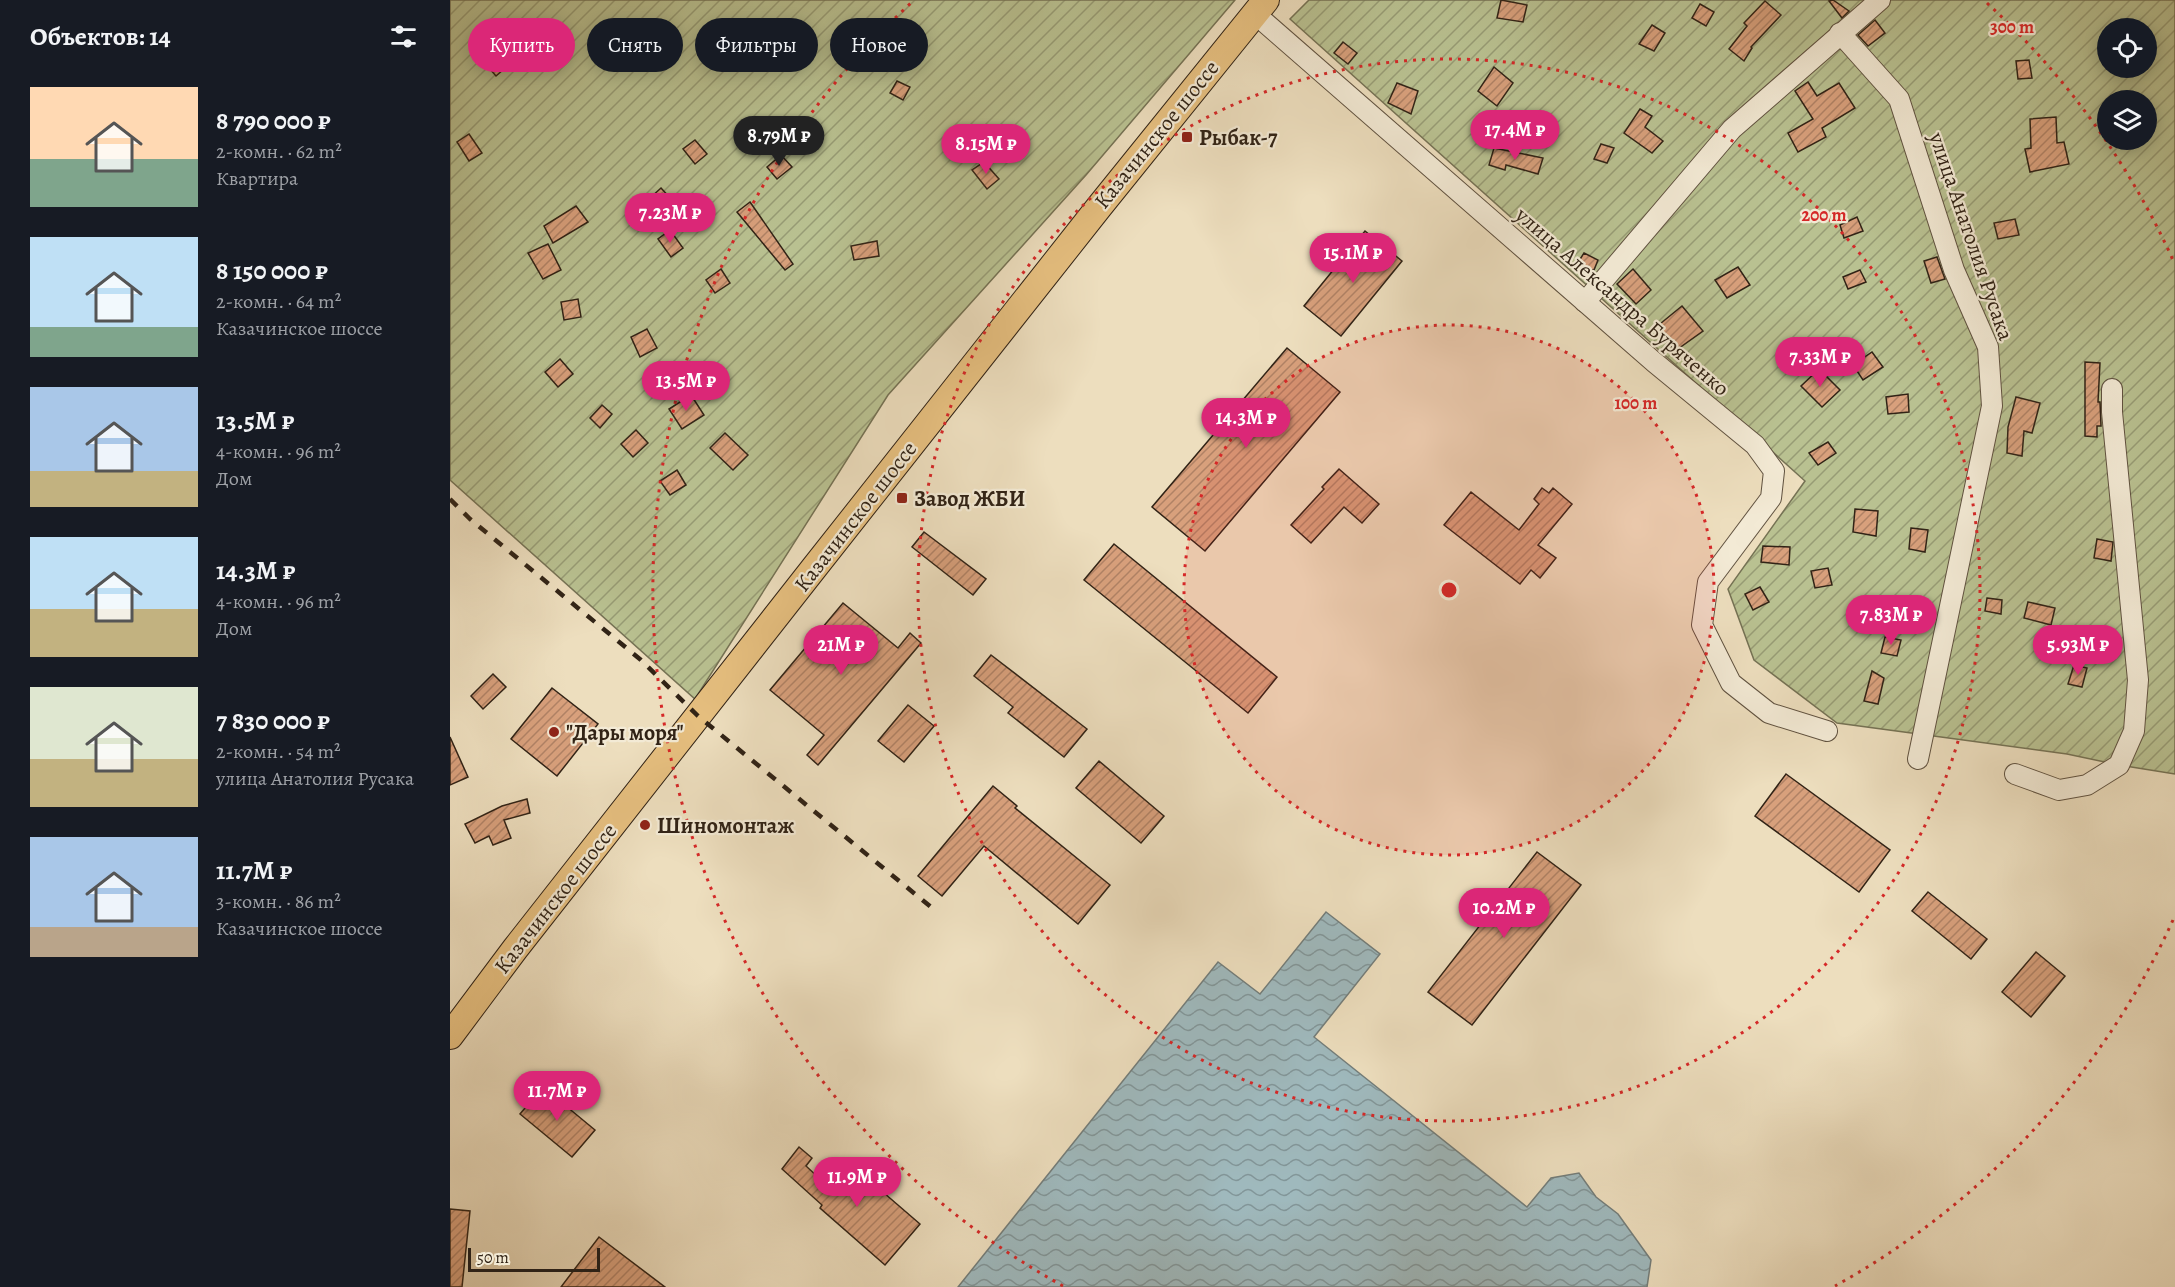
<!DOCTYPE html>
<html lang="ru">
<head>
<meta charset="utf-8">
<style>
	:root { --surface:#171b24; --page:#242831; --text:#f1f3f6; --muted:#9ea1a6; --accent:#db2777 }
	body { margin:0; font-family:Alegreya,serif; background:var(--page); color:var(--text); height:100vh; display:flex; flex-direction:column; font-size:22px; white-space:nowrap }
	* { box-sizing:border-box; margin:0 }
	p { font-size:20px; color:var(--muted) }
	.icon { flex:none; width:33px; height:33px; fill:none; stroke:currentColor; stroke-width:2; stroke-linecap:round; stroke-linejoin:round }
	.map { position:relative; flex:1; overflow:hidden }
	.panel { display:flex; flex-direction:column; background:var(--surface); width:450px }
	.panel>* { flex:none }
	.hud { position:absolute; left:18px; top:18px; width:570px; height:54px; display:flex; gap:12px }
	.tools { position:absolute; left:1647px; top:18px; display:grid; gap:12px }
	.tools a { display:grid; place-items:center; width:60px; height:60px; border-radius:50%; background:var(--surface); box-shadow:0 3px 15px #0003; font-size:30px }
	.scale { position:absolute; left:18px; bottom:15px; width:132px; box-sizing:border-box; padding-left:6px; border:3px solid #312316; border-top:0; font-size:16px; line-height:21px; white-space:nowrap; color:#312316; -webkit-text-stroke:4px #f3ead5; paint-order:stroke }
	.price { position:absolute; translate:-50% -51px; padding:0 14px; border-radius:21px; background:var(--accent); color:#fff; font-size:20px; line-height:39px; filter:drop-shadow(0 2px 3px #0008) }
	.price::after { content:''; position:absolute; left:50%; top:36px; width:18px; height:14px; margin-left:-9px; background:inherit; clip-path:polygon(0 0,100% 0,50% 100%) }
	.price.on { background:#222; color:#fff }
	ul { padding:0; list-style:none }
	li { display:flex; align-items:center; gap:18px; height:150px; padding:0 30px }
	li span { display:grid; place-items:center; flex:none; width:168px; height:120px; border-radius:0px; color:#555 }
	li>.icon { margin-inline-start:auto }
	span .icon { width:72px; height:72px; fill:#fffc; stroke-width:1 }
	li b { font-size:26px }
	h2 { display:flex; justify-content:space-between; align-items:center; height:72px; padding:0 30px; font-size:26px }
	.tag { padding:0 21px; border-radius:27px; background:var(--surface); box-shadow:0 3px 15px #0003; font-size:21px; line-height:54px }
	.tag.on { background:var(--accent); color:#fff }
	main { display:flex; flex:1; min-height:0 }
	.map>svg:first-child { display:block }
	.garden { fill:url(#garden-furrows); stroke:#757254; stroke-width:1.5; fill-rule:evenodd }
	.water { fill:url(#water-waves); stroke:#737d7a; stroke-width:1.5 }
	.building { fill:url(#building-hatch); stroke:#312316; stroke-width:1.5 }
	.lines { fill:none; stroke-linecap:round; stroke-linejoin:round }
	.minor-casing { stroke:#605240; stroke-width:22 }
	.major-casing { stroke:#312316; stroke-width:28 }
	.minor { stroke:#f3ead5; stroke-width:20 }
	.major { stroke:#e6bf7f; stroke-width:26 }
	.rail { stroke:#312316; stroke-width:4.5; stroke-dasharray:10 10; stroke-linecap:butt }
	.ring { fill:none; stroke:#d62828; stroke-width:3; stroke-dasharray:3 6 }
	.poi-dot { fill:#8f2418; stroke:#f3ead5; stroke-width:2 }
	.labels { text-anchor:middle; stroke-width:4.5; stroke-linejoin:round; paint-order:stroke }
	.street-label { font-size:22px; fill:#312316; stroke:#f3ead5 }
	.poi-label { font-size:22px; font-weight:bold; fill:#312316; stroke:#f3ead5; text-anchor:start }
	.centre { fill:#d62828; stroke:#f3ead5; stroke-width:3 }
	.ring-label { font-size:18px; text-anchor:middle; font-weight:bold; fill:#d62828; stroke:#f3ead5; stroke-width:4.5; stroke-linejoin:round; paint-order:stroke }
</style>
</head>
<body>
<main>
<section class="panel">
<h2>Объектов: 14<svg class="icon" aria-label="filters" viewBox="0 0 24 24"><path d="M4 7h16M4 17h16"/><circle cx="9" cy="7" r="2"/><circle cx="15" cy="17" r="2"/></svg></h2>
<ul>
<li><span style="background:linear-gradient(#ffd9b3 60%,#7fa58c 0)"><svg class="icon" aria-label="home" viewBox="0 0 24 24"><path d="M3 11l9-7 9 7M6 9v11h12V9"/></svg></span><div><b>8 790 000 ₽</b><p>2-комн. · 62 m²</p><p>Квартира</p></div></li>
<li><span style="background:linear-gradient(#bfe0f5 75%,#7fa58c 0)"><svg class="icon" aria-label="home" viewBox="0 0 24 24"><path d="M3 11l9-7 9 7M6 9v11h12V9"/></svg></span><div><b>8 150 000 ₽</b><p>2-комн. · 64 m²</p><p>Казачинское шоссе</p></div></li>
<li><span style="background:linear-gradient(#a9c7e8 70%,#c2b280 0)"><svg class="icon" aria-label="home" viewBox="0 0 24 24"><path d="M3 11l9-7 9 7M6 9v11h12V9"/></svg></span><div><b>13.5M ₽</b><p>4-комн. · 96 m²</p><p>Дом</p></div></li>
<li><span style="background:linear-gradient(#bfe0f5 60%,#c2b280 0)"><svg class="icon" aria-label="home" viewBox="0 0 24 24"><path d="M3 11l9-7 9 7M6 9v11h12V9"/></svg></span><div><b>14.3M ₽</b><p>4-комн. · 96 m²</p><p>Дом</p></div></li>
<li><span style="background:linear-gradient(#dfe7d0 60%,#c2b280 0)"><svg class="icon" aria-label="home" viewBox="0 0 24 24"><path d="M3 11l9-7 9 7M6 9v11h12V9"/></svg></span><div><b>7 830 000 ₽</b><p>2-комн. · 54 m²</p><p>улица Анатолия Русака</p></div></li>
<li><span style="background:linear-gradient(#a9c7e8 75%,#b9a48a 0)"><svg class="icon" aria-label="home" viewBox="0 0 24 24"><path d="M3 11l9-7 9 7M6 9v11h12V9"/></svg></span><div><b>11.7M ₽</b><p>3-комн. · 86 m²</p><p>Казачинское шоссе</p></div></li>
</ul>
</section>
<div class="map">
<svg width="1725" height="1287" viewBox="0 0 1725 1287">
	<defs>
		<pattern id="garden-furrows" width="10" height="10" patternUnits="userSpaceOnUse" patternTransform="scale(1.5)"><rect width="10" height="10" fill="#b9c191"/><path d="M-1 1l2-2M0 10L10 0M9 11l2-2" fill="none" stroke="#979c75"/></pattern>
		<pattern id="water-waves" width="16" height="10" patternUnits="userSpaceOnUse" patternTransform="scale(1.5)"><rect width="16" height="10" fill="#9fb9bd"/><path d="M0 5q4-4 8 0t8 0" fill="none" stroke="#829699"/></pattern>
		<pattern id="building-hatch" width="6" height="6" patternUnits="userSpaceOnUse" patternTransform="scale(1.5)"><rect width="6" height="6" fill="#d8a07c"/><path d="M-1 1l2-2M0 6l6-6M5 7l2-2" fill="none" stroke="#b08265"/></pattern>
	</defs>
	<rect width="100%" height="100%" fill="#eddebe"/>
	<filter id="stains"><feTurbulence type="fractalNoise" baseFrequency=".00333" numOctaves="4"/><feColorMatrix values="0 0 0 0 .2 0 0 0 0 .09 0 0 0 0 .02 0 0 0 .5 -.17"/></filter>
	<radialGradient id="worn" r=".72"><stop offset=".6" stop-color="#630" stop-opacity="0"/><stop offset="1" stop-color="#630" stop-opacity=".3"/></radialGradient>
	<g class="garden">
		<polygon points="0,0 785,0 636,175 438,395 245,699 0,480"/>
		<path d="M 859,0 L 1725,0 L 1725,774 L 1669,765 L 1617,754 L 1387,723 L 1304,660 L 1278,589 L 1355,481 L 840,19 ZM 1658,28 L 1696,28 L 1696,68 L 1658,68 ZM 1658,100 L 1696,100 L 1696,140 L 1658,140 Z"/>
	</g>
	<polygon class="water" points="876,912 930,954 864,1037 1077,1207 1101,1178 1129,1173 1146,1197 1168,1214 1201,1260 1197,1287 508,1287 768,962 810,994"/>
	<g class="building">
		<polygon points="1051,0 1077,5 1073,22 1047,18"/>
		<polygon points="1383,0 1399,11 1392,18 1379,1"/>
		<polygon points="1315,1 1331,15 1301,47 1302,48 1294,61 1279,49 1297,26 1294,23"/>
		<polygon points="1250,4 1264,12 1256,26 1242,18"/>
		<polygon points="1425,20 1435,33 1418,46 1408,35"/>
		<polygon points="1202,25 1215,33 1204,51 1189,44"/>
		<polygon points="893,42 907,53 898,64 884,53"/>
		<polygon points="47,46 61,63 46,76 32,60"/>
		<polygon points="1579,60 1582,78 1568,79 1566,61"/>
		<polygon points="1044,67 1063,83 1047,106 1028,91"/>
		<polygon points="447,81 460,87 453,100 440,93"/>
		<polygon points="1358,82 1367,96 1389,83 1405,108 1372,128 1376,137 1348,152 1338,133 1363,119 1345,91"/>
		<polygon points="947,83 968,91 961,114 938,103"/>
		<polygon points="1190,109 1202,116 1195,127 1213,141 1202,153 1174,133"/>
		<polygon points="1606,117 1607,143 1614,142 1619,164 1580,172 1575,149 1581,148 1580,119"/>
		<polygon points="19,134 32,153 19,161 7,142"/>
		<polygon points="245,140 257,154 245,164 233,149"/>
		<polygon points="1151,144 1164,148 1157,163 1144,159"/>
		<polygon points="1044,148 1093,158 1088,174 1056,165 1055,170 1039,165"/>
		<polygon points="331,155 342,167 327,179 317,167"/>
		<polygon points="534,162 549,179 537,189 522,170"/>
		<polygon points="211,188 221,199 208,210 200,198"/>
		<polygon points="300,202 343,264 335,270 287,212"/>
		<polygon points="126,206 138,222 103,243 94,226"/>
		<polygon points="1407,217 1413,231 1394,238 1390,225"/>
		<polygon points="1565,219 1569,235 1548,239 1544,223"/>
		<polygon points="220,230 233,248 221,257 208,239"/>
		<polygon points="915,231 952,261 891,336 854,306"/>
		<polygon points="427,241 429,256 404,260 401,246"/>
		<polygon points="98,244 111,270 93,279 78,253"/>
		<polygon points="1134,253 1148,260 1144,270 1137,270 1127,264"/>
		<polygon points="1487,257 1495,279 1481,283 1474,261"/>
		<polygon points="1288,267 1300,285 1277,298 1265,280"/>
		<polygon points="271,269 280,283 265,293 256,280"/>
		<polygon points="1183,269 1201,290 1186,304 1167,284"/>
		<polygon points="1410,270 1416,282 1398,289 1393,277"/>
		<polygon points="128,299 131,317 114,320 111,302"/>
		<polygon points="1232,306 1253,331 1225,351 1205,328"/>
		<polygon points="197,329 207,348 190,357 181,337"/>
		<polygon points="837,348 890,392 755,551 702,507"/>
		<polygon points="1422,352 1433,367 1413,380 1403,365"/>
		<polygon points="110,359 123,374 108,387 95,372"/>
		<polygon points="1635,362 1650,363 1648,402 1650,402 1651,426 1647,426 1647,437 1635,436"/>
		<polygon points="1369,369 1390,390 1372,407 1351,386"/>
		<polygon points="1458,394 1459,412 1438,414 1436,397"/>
		<polygon points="241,395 254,415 232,429 219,409"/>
		<polygon points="1566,397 1590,403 1582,433 1574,431 1572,456 1557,453 1558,427"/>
		<polygon points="152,405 162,414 150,428 140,418"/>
		<polygon points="186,430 198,443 183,457 171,444"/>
		<polygon points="275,433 298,455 283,470 260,448"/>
		<polygon points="1378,442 1386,453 1368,465 1359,453"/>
		<polygon points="889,469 929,504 912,523 894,507 861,543 841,525 874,489 872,487"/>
		<polygon points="227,470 236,485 220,495 210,481"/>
		<polygon points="1092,488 1099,493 1103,488 1122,504 1088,545 1106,558 1090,578 1081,570 1070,584 994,525 1021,492 1069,530 1089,504 1084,499"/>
		<polygon points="1405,509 1428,511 1426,536 1403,532"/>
		<polygon points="1461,528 1478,530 1475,552 1459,549"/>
		<polygon points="474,532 536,579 523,595 462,547"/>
		<polygon points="1647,539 1663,542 1661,561 1644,558"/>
		<polygon points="664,544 827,677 798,713 634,580"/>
		<polygon points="1313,546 1340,547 1339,565 1311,562"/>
		<polygon points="1378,568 1382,585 1365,588 1361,571"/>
		<polygon points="1310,587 1319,602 1303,610 1295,594"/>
		<polygon points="1537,598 1552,600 1551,614 1535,611"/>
		<polygon points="1578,602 1605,608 1601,625 1574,618"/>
		<polygon points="393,603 448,648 460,633 471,643 368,765 357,755 374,735 320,690"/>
		<polygon points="1435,637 1451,640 1447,656 1431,653"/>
		<polygon points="541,655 637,729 614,757 558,713 563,707 524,676"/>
		<polygon points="1624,665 1637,668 1632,687 1618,684"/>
		<polygon points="1422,671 1434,678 1428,704 1414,701"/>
		<polygon points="43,674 56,687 33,709 21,696"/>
		<polygon points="102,688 148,724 107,776 61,739"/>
		<polygon points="458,705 484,726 454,762 428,741"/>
		<polygon points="0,737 18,777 0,785"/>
		<polygon points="649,761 714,816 691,843 626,788"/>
		<polygon points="1336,774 1440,850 1409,892 1305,816"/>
		<polygon points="543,786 567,806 565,808 660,885 628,924 534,846 492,896 468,876"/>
		<polygon points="77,799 80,813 54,820 61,838 43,845 39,836 25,843 15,824 52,806"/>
		<polygon points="1087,852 1131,885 1022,1025 978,992"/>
		<polygon points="1478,892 1537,939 1521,959 1462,911"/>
		<polygon points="1586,952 1615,976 1581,1017 1552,992"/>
		<polygon points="93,1087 145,1130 122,1157 70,1114"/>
		<polygon points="349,1147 362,1158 356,1166 384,1192 405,1168 470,1224 435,1265 370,1208 372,1205 332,1169"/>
		<polygon points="0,1209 20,1211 12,1287 0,1287"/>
		<polygon points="149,1237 215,1287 111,1287"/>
	</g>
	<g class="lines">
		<defs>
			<g id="minor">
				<polyline points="804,13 1204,362 1305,445 1324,471 1321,498 1258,582 1252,625 1281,683 1319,713 1377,731"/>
				<polyline points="1390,33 1449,99 1504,270 1538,347 1542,406 1468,759"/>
				<polyline points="1135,302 1282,129 1430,0"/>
				<polyline points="1565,774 1609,790 1637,785 1669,765 1684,731 1688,680 1662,412 1662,389"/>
			</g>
			<polyline id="major" points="0,1036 65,949 364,568 649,207 816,0"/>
		</defs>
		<use href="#minor" class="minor-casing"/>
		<use href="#major" class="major-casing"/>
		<use href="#minor" class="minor"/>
		<use href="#major" class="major"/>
		<polyline class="rail" points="0,499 20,519 191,660 248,716 487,912"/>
	</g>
	<circle cx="999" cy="590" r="265" fill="#d62828" fill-opacity=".12"/>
	<g class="ring">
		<circle cx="999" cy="590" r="265"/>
		<circle cx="999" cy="590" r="531"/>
		<path d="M1723 920A796 796 0 0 1 1385 1286M613 1286A796 796 0 0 1 461 3M1537 3A796 796 0 0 1 1723 260"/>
	</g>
	<g class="poi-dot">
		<rect x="731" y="131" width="12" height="12" rx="3"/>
		<rect x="446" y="492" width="12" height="12" rx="3"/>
		<circle cx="104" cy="732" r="6"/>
		<circle cx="195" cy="825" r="6"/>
	</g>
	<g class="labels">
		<g class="street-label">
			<text transform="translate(706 134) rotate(-51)" y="8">Казачинское шоссе</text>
			<text transform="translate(1522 236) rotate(71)" y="8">улица Анатолия Русака</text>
			<text transform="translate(1173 301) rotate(41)" y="8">улица Александра Буряченко</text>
			<text transform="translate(405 516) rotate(-52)" y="8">Казачинское шоссе</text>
			<text transform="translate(105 898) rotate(-52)" y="8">Казачинское шоссе</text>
		</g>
		<g class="poi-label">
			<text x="749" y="145">Рыбак-7</text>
			<text x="464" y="506">Завод ЖБИ</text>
			<text x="116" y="740">"Дары моря"</text>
			<text x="207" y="833">Шиномонтаж</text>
		</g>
	</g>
	<circle cx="999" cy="590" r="9" class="centre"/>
	<g class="ring-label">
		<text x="1562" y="33">300 m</text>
		<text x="1374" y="221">200 m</text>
		<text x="1186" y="409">100 m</text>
	</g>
	<rect width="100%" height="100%" filter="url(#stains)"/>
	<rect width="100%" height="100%" fill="url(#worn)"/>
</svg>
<div class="tools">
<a><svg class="icon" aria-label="locate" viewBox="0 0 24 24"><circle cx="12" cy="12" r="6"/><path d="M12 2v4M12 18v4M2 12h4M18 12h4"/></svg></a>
<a><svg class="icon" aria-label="layers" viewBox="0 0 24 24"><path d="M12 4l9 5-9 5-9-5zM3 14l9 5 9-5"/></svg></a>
</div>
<div class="scale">50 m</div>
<b class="price" style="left:1065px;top:161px">17.4M ₽</b>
<b class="price on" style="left:329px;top:167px">8.79M ₽</b>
<b class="price" style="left:536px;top:175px">8.15M ₽</b>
<b class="price" style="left:220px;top:244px">7.23M ₽</b>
<b class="price" style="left:903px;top:284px">15.1M ₽</b>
<b class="price" style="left:1370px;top:388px">7.33M ₽</b>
<b class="price" style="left:236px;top:412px">13.5M ₽</b>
<b class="price" style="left:796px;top:449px">14.3M ₽</b>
<b class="price" style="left:1441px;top:646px">7.83M ₽</b>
<b class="price" style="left:391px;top:676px">21M ₽</b>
<b class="price" style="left:1628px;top:676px">5.93M ₽</b>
<b class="price" style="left:1054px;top:939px">10.2M ₽</b>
<b class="price" style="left:107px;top:1122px">11.7M ₽</b>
<b class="price" style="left:407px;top:1208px">11.9M ₽</b>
<div class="hud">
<a class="tag on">Купить</a>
<a class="tag">Снять</a>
<a class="tag">Фильтры</a>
<a class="tag">Новое</a>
</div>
</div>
</main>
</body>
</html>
